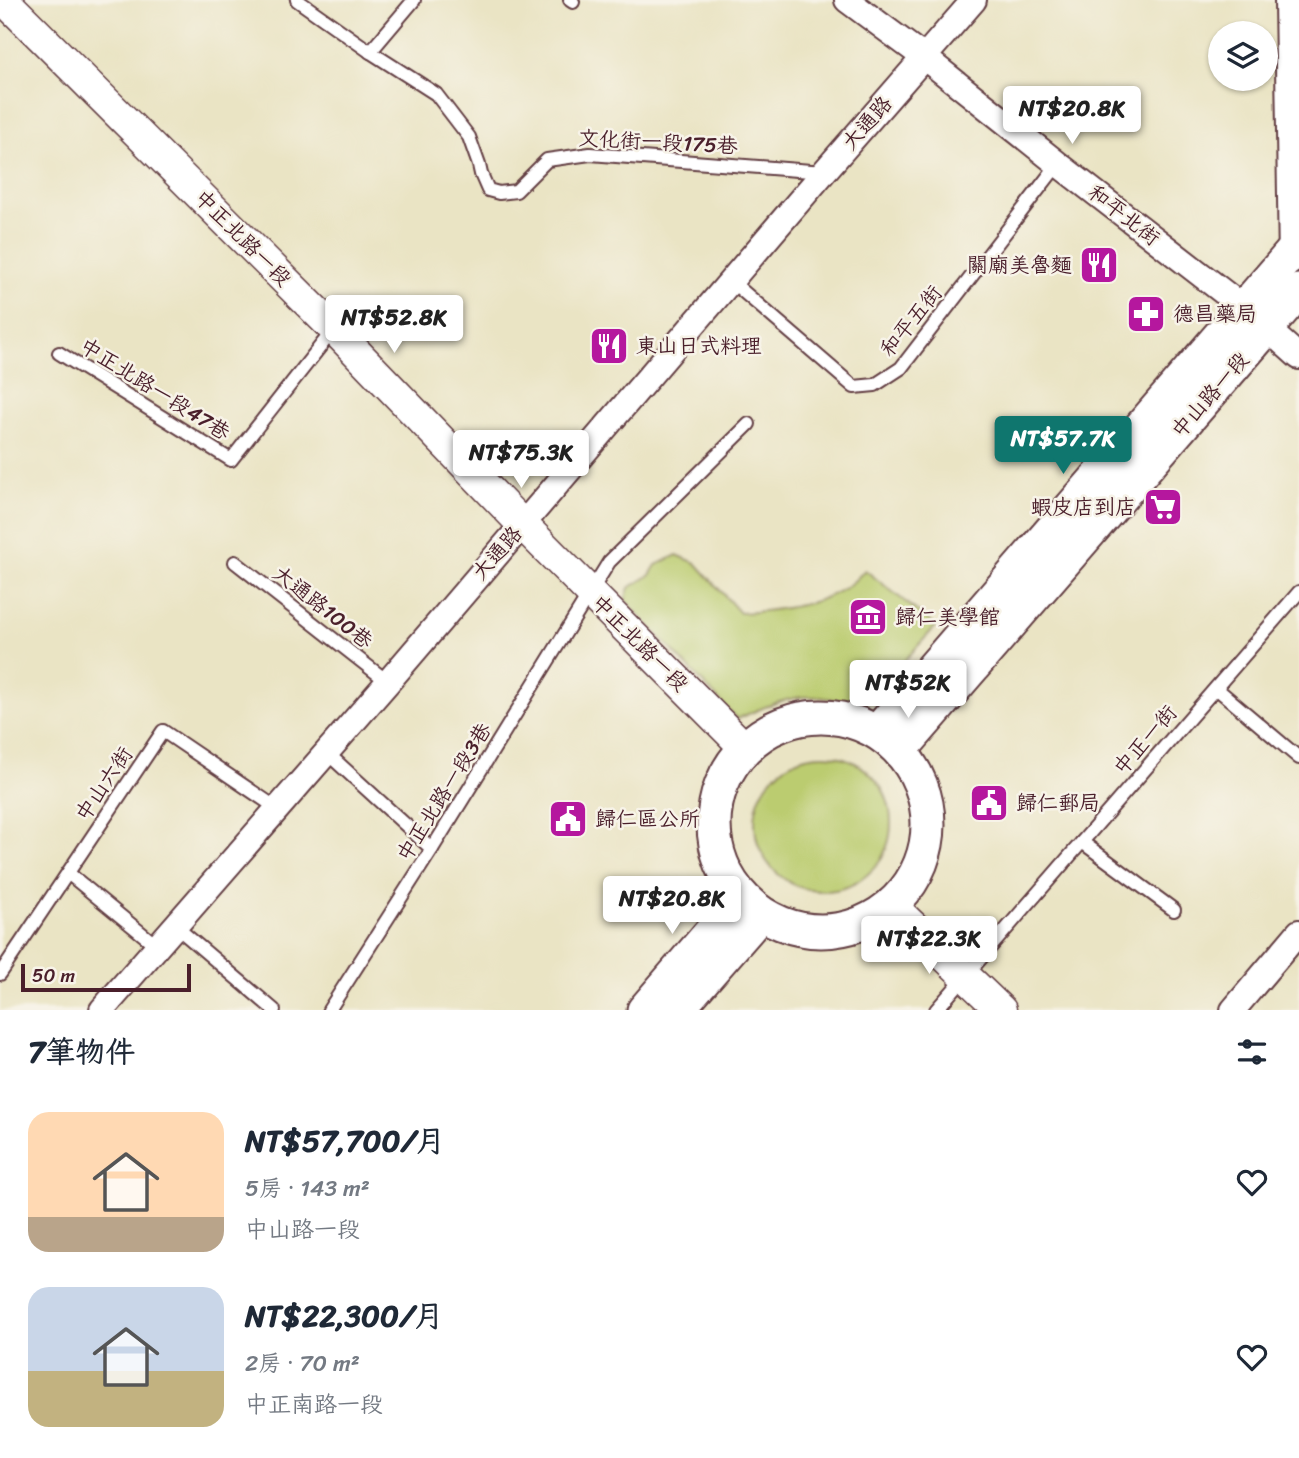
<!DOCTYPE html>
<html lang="zh-TW">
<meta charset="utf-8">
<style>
body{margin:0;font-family:Sriracha,"LXGW WenKai TC",sans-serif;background:#f6f6f7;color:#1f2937;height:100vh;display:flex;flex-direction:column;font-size:26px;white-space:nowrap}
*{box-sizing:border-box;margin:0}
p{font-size:23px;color:#747a83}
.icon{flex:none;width:38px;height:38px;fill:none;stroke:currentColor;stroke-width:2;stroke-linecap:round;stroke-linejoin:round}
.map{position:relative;height:1010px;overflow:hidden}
.sheet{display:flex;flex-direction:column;background:#fff;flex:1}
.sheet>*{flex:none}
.tools{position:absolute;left:1208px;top:21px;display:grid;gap:14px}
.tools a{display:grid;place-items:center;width:70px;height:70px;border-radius:50%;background:#fff;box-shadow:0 2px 5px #0004;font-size:35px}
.scale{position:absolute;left:21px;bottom:18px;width:170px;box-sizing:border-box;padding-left:7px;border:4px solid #4a1f2b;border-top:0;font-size:19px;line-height:24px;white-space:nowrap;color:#4a1f2b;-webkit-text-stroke:5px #f7f3e8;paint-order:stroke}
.price{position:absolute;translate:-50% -60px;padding:0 16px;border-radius:7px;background:#fff;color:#222;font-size:23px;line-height:46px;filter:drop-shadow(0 2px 4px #0008)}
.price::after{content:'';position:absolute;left:50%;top:42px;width:21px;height:16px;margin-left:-10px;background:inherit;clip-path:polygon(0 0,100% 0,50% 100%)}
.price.on{background:#0f766e;color:#fff}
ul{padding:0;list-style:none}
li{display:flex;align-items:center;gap:21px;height:175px;padding:0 28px}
li span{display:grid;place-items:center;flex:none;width:196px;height:140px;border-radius:21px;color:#555}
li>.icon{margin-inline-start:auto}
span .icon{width:84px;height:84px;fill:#fffc;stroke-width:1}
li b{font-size:30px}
h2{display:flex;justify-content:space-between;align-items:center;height:84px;padding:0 28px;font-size:30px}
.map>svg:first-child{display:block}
.green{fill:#bbcc6f;stroke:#82764d;stroke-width:2}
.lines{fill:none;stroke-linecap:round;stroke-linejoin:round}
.service-casing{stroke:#623d42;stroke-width:16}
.minor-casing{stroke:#623d42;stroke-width:28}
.tertiary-casing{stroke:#623d42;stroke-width:33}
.secondary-casing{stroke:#623d42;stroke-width:37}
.service{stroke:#fff;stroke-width:12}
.minor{stroke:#fff;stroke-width:24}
.tertiary{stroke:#fff;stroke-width:30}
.secondary{stroke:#fff;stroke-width:33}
.labels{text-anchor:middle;stroke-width:5;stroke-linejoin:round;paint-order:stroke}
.street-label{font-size:21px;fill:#4a1f2b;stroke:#f7f3e8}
.poi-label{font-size:21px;fill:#4a1f2b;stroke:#f7f3e8;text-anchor:start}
</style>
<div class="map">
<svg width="1299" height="1010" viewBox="0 0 1299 1010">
<rect width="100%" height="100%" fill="#f7f3e8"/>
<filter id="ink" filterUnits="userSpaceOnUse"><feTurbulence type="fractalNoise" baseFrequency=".0143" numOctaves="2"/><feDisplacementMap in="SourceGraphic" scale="14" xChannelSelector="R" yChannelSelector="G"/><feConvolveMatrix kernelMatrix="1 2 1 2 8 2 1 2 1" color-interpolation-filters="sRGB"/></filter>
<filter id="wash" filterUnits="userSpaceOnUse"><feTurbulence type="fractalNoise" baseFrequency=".00686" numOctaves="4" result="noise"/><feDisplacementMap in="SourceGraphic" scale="28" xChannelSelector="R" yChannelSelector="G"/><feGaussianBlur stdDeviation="1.57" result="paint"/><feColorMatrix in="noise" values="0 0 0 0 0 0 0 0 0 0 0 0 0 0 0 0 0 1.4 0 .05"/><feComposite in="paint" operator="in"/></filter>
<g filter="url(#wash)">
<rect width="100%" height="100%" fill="#eae4c4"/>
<!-- green -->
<g class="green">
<path d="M677 555 696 563 740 613C774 611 821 606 849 585 855 581 860 575 865 570L936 626 866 703C849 703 833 698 816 697 788 695 762 708 737 719L625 600 629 588 650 575 656 565Z"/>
<circle cx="823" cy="823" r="68"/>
</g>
</g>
<g filter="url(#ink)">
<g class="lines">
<!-- service casing -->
<g class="service-casing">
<g id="service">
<polyline points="297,0 372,53 436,94 469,137 479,165 481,174 488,190 499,193 516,191 547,160 590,154 824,172"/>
<polyline points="570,0 573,2"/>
<polyline points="370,52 414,0"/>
<polyline points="731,281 854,387 875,385 901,368 1058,164"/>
<polyline points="59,353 231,460 334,329"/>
<polyline points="235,562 388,682"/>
<polyline points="1216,688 1299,758"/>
<polyline points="326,752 432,849"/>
<polyline points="1082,842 1174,910"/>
<polyline points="68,873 157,946"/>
<polyline points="174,925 274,1010"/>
<polyline points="0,974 163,731 278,809"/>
<polyline points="329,1010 432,849 609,562 749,424"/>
<polyline points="936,1010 1299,592"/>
</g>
</g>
<!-- minor casing -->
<g class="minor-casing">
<g id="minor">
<polyline points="847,0 925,58 1058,164 1244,308 1299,357"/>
<polyline points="1287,0 1291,262"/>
<polyline points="102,1010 388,682 824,172 974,0"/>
<polyline points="1233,1010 1299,932"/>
</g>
</g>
<!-- tertiary casing -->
<g class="tertiary-casing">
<g id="tertiary">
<polyline points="4,0 334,329 522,524 745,748"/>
<polyline points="891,905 1001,1010"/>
</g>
</g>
<!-- secondary casing -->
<g class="secondary-casing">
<g id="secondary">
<circle cx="821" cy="824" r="107"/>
<polyline points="878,731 1299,244"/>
<polyline points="900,751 1299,291"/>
<polyline points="644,1010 741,897"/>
<polyline points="677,1010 761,914"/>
</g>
</g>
<!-- service -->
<use href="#service" class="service"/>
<!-- minor -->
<use href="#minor" class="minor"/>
<!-- tertiary -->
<use href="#tertiary" class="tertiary"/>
<!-- secondary -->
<use href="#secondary" class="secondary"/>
</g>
</g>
<!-- icons -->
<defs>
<g id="restaurant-square" transform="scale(2.0125)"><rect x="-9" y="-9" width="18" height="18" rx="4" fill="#b5179e" stroke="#f7f3e8"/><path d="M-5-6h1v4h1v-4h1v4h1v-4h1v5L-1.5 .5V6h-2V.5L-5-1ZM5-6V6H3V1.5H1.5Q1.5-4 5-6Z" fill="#fff"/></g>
<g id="pharmacy-square" transform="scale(2.0125)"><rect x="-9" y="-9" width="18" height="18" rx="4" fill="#b5179e" stroke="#f7f3e8"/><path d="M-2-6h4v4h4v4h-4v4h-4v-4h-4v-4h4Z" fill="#fff"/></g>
<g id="supermarket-square" transform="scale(2.0125)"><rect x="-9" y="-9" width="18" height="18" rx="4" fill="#b5179e" stroke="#f7f3e8"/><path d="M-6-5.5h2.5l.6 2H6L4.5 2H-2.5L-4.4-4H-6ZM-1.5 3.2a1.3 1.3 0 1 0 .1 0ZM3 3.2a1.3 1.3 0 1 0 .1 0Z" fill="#fff"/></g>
<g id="museum-square" transform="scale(2.0125)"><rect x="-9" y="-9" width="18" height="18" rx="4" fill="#b5179e" stroke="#f7f3e8"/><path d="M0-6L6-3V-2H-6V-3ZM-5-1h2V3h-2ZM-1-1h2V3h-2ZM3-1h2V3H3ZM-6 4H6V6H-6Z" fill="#fff"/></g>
<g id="civic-square" transform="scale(2.0125)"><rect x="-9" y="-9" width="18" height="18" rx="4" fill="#b5179e" stroke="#f7f3e8"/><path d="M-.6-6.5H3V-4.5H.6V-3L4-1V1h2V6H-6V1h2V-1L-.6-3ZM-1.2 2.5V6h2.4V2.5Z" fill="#fff"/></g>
</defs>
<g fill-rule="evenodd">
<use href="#restaurant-square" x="1099" y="265"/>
<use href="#pharmacy-square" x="1146" y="314"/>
<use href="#restaurant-square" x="609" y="346"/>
<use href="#supermarket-square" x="1163" y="507"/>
<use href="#museum-square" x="868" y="617"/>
<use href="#civic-square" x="989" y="803"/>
<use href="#civic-square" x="568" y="819"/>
</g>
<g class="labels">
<!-- street labels -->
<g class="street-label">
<text transform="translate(867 123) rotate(-49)" y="7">大通路</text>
<text transform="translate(658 142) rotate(3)" y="7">文化街一段175巷</text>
<text transform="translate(1124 215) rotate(38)" y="7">和平北街</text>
<text transform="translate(243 238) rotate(45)" y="7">中正北路一段</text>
<text transform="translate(911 321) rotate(-51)" y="7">和平五街</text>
<text transform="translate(155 389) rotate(32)" y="7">中正北路一段47巷</text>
<text transform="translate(1210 395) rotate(-49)" y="7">中山路一段</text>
<text transform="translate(497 553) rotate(-49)" y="7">大通路</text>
<text transform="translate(323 607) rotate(38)" y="7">大通路100巷</text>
<text transform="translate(640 643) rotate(45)" y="7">中正北路一段</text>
<text transform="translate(1145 740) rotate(-49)" y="7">中正一街</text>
<text transform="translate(104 784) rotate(-56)" y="7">中山六街</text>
<text transform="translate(444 792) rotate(-58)" y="7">中正北路一段3巷</text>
</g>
<!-- poi labels -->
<g class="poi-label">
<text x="1072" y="272" text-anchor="end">關廟美魯麵</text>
<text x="1173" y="321">德昌藥局</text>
<text x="636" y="353">東山日式料理</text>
<text x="1136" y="514" text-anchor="end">蝦皮店到店</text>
<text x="895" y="624">歸仁美學館</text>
<text x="1016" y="810">歸仁郵局</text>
<text x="595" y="826">歸仁區公所</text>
</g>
</g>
</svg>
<div class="tools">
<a><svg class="icon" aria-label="layers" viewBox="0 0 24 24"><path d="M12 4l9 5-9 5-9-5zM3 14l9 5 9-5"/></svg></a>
</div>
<div class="scale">50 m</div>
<b class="price" style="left:1072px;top:146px">NT$20.8K</b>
<b class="price" style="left:394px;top:355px">NT$52.8K</b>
<b class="price on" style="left:1063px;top:476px">NT$57.7K</b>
<b class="price" style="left:521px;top:490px">NT$75.3K</b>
<b class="price" style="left:908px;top:720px">NT$52K</b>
<b class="price" style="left:672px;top:936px">NT$20.8K</b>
<b class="price" style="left:929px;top:976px">NT$22.3K</b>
</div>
<section class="sheet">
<h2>7筆物件<svg class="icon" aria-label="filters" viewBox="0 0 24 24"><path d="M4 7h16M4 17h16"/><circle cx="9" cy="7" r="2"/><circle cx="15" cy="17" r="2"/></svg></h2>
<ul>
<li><span style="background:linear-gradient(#ffd9b3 75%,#b9a48a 0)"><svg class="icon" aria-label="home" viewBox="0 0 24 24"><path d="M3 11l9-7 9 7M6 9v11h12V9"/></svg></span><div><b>NT$57,700/月</b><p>5房 · 143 m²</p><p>中山路一段</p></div><svg class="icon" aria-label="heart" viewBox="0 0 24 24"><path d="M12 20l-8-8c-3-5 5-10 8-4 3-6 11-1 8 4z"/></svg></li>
<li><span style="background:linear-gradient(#c9d6e8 60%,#c2b280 0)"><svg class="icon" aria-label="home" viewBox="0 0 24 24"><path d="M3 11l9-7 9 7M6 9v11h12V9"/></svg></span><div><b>NT$22,300/月</b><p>2房 · 70 m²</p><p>中正南路一段</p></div><svg class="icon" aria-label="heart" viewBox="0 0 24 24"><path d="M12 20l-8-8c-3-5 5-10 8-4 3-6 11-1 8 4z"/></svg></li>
</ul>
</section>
